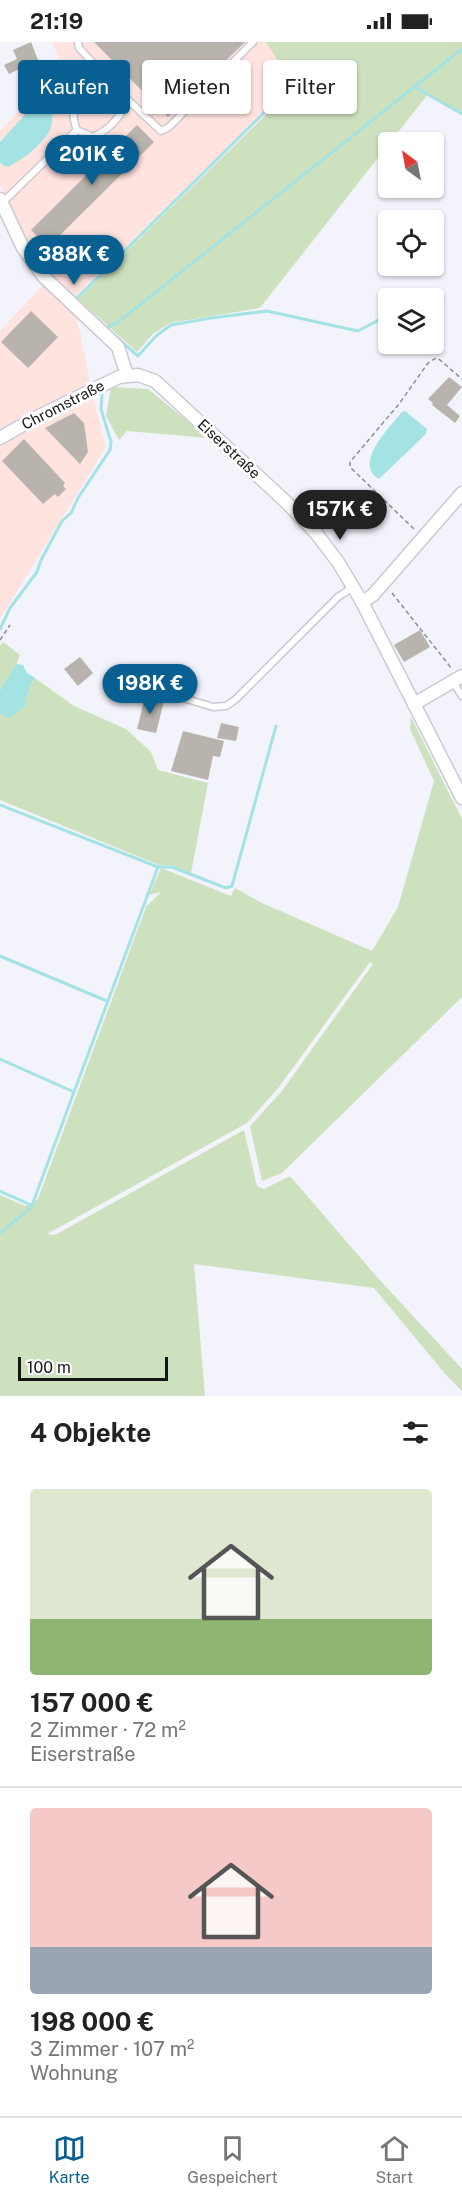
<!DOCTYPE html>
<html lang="de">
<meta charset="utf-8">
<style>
body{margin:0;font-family:"Public Sans",sans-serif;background:#f6f6f6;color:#222;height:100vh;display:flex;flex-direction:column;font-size:22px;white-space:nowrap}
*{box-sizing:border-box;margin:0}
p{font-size:20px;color:#767676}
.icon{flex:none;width:33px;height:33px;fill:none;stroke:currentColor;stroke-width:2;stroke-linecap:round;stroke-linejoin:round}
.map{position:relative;height:1354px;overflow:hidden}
.details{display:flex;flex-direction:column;background:#fff;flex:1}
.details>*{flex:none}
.banner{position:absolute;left:18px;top:18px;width:426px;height:54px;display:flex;gap:12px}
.needle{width:39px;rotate:328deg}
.buttons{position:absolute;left:378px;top:90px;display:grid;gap:12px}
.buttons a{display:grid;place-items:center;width:66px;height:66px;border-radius:6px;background:#fff;box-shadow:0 2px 4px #0004;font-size:30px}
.scale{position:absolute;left:18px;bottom:15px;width:150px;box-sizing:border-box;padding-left:6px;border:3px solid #161619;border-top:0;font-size:16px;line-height:21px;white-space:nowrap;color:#161619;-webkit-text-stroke:4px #fff;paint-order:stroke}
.price{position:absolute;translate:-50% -51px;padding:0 14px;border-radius:21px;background:#085f91;color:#fff;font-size:20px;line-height:39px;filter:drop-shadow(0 2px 3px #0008)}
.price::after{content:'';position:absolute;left:50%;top:36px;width:18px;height:14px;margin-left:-9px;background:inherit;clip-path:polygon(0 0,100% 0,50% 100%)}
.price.active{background:#222;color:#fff}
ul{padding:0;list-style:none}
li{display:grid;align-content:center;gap:12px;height:318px;padding:0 30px}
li+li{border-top:2px solid #e0e0e0}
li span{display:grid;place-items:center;height:186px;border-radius:6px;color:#555}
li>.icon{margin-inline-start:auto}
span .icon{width:108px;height:108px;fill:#fffc;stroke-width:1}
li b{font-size:26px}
h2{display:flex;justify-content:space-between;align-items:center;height:72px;padding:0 30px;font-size:26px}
.pill{padding:0 21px;border-radius:6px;background:#fff;box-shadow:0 2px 4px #0004;font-size:21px;line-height:54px}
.pill.active{background:#085f91;color:#fff}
.status{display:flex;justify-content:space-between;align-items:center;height:42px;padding:0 30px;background:#fff;direction:ltr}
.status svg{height:16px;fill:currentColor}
.menu{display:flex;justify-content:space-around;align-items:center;height:84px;border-top:2px solid #e0e0e0;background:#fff;font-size:16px;color:#767676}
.menu a{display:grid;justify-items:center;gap:3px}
.menu .active{color:#085f91}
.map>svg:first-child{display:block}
.industrial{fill:#fee3df}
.green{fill:#cde1bf}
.water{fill:#a4e3e4}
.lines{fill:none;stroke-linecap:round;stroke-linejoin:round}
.stream{stroke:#a4e3e4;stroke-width:3}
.building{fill:#b8b3ac}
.lane-casing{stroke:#cbcad2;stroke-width:9}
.street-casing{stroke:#cbcad2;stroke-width:15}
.path{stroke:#8d8d94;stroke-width:1.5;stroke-dasharray:4.5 3;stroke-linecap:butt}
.lane{stroke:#fff;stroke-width:6}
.street{stroke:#fff;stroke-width:12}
.labels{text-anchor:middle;stroke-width:6;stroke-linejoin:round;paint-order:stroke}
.street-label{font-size:15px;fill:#161619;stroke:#fff}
</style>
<div class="status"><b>21:19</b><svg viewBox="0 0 49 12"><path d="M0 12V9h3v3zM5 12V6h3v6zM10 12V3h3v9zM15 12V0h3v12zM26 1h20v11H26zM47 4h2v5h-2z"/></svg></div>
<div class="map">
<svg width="462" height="1354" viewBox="0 0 462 1354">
<rect width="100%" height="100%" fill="#f3f3fc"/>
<!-- industrial -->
<g class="industrial">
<polygon points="52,0 266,0 292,41 74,256 44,227 26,201 0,143 0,89 61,22"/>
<polygon points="43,243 77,277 93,355 106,405 0,577 0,289"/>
</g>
<!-- green -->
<g class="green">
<polygon points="266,0 462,0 462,70 428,52 260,266 170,281 153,292 137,310 78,257 294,45"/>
<polygon points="111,345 148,347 208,396 127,389 119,398 106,374"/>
<polygon points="3,600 20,613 14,629 0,649 0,604"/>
<polygon points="35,636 74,664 126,687 151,710 158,728 208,741 191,831 171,823 159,823 0,758 0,672 10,675 24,665 30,644"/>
<polygon points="411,675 462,777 462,955 282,1131 262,1139 250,1084 282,1049 373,922 370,920 279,1045 247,1081 47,1192 55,1193 244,1088 257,1144 264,1147 290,1134 377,1235 462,1327 462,1349 446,1333 374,1246 194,1222 205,1354 0,1354 0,1153 25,1164 38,1157 146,865 161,850 149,853 161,826 231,854 235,846 262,861 372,909 398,865 434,739 410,687"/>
</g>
<!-- water -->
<g class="water">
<path d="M67 23H69L70 37C63 45 54 55 52 65 52 71 53 79 51 85 48 98 19 122 6 125L0 121V100L64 30Z"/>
<path d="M405 369 427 387 426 392 379 437C353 421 390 385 402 370Z"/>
<polygon points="16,622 23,623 27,631 35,636 30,644 24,665 10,676 0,672 0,649"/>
</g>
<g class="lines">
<!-- stream -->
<g class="stream">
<polyline points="415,45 462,72"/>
<polyline points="421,256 437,248"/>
<polyline points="75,258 290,45"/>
<polyline points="106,286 117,281 462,7"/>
<polyline points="106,286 138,314 156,294 171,283 211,276 267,269 358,289 388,273"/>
<polyline points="0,587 10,566 37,530 41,518 62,479 71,471 78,456 110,408 111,400 101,367 102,352"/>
<polyline points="0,763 158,825 172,825 226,846 232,844 276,684"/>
<polyline points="0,914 107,959"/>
<polyline points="0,1017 74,1050 158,825"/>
<polyline points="0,1149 31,1163"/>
<polyline points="0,1191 31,1166 74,1050"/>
</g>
</g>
<!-- building -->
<g class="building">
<polygon points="31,0 38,18 9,32 4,23 17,17 13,8"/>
<polygon points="94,0 245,0 168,75"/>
<polygon points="137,83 154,100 48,205 31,188"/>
<polygon points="31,269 58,295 28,326 1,300"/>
<polygon points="449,335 462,345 447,363 460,374 455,381 432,363 433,361 428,357"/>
<polygon points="74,371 84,381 88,410 80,422 45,386"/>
<polygon points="24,397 65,441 63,444 66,447 58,455 55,452 43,462 2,419"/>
<polygon points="420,588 430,605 404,620 394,603"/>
<polygon points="80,615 93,631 78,644 64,627"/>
<polygon points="145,655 164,659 156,691 137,687"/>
<polygon points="221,681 239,685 236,699 217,696"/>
<polygon points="183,689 224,699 220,715 213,714 208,738 171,729"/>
</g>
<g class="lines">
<!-- lane casing -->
<g class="lane-casing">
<g id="lane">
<polyline points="78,0 79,6 128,58 161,89 169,85 253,0"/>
<path d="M109 39C87 49 65 60 77 88L93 95C109 88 121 74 128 58"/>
<polyline points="2,161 77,88"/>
<polyline points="113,630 121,637 213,665 226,664 235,658 338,555 353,545"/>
<polyline points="453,640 462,654"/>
</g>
</g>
<!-- street casing -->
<g class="street-casing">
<g id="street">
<polyline points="0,157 23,206 44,235 118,305 127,333"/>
<polyline points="0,396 33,377 119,335 138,333 155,339 285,459 316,491 338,520 362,560 462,756"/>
<polyline points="362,560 373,553 462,451"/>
<polyline points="414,662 462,634"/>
</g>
</g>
<!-- path -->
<g class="path">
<polyline points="414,487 350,425 350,420 399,362 428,321 436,316 440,318 462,337"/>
<polyline points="392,551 452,627"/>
<polyline points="0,598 10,583"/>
</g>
<!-- lane -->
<use href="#lane" class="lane"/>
<!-- street -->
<use href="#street" class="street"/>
</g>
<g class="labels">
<!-- street labels -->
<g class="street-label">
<text transform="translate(63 363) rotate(-27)" y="5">Chromstraße</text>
<text transform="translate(229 407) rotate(43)" y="5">Eiserstraße</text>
</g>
</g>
</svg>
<div class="buttons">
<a><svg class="needle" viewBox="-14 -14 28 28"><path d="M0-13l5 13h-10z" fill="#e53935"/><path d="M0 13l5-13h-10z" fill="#767676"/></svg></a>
<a><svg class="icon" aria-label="locate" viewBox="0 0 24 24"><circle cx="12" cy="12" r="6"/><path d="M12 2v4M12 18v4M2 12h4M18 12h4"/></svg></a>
<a><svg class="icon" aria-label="layers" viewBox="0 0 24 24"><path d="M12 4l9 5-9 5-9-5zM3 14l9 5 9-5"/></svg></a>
</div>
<div class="scale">100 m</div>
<b class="price" style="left:92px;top:144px">201K €</b>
<b class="price" style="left:74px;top:244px">388K €</b>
<b class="price active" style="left:340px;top:499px">157K €</b>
<b class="price" style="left:150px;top:673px">198K €</b>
<div class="banner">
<a class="pill active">Kaufen</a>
<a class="pill">Mieten</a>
<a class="pill">Filter</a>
</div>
</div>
<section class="details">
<h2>4 Objekte<svg class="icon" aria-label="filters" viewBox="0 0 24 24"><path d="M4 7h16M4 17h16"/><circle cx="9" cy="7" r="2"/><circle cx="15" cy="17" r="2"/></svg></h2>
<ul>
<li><span style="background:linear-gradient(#dfe7d0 70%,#8fb573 0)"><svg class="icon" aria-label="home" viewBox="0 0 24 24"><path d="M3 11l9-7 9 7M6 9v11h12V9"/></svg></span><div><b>157 000 €</b><p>2 Zimmer · 72 m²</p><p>Eiserstraße</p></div></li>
<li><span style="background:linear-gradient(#f6c9c9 75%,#9aa5b1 0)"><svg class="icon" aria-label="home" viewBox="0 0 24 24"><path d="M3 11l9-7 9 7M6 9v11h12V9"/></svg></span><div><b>198 000 €</b><p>3 Zimmer · 107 m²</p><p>Wohnung</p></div></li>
</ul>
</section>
<nav class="menu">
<a class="active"><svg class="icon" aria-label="map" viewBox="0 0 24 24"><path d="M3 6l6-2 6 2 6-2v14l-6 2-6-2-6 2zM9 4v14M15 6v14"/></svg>Karte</a>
<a><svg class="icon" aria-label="saved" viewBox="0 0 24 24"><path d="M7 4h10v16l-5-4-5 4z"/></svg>Gespeichert</a>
<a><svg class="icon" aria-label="home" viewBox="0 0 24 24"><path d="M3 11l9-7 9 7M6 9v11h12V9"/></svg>Start</a>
</nav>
